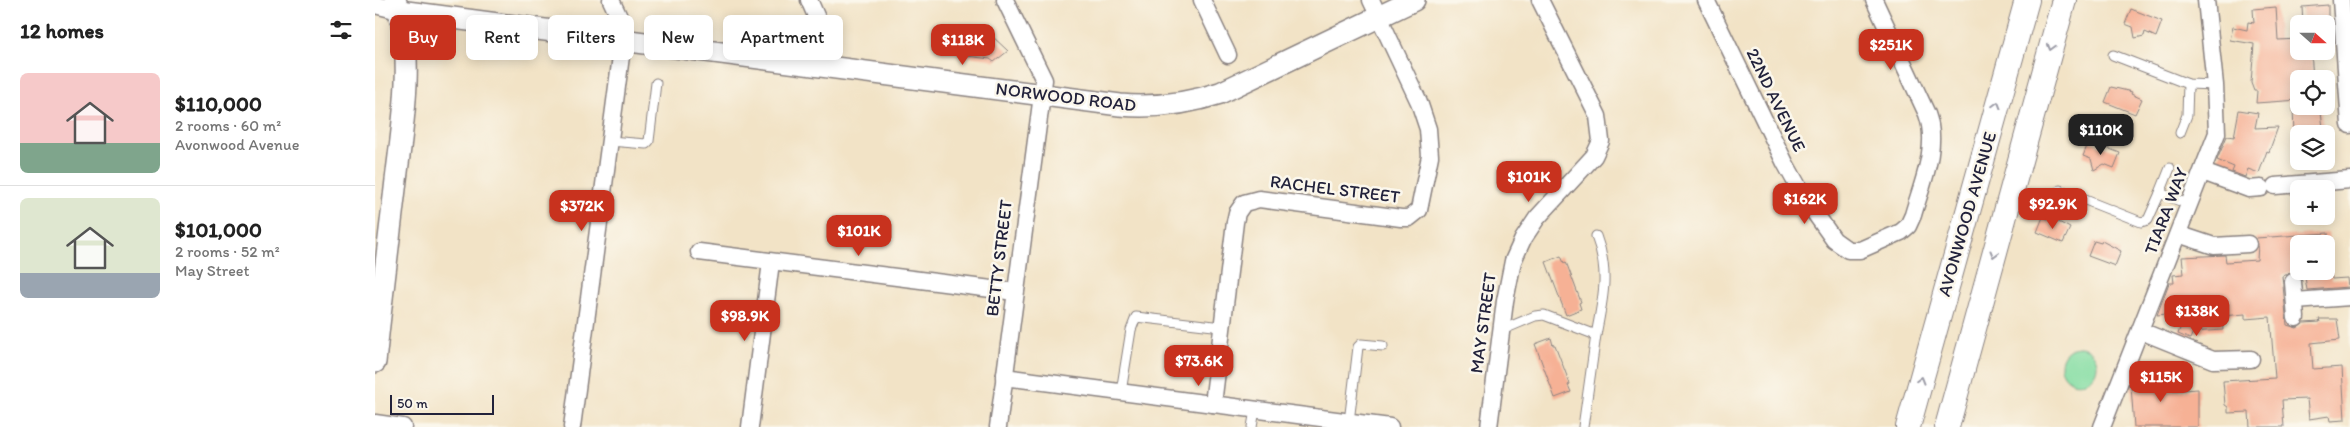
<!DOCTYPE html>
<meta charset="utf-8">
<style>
body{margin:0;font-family:Itim,sans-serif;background:#f6f6f6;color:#222;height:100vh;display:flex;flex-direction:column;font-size:19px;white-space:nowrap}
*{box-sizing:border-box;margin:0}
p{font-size:16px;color:#767676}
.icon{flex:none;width:28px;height:28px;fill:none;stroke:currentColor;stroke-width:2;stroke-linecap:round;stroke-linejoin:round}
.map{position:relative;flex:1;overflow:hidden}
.details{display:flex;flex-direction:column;background:#fff;width:375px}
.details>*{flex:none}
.hud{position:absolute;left:15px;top:15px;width:475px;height:45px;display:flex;gap:10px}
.needle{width:32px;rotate:111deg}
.buttons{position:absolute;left:1915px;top:15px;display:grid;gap:10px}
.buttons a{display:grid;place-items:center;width:45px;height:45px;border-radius:8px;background:#fff;box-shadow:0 2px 12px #0003;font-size:25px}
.scale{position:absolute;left:15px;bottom:12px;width:104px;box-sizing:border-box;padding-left:5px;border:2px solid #22223b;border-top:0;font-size:14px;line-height:18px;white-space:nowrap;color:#22223b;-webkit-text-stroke:4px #fbf7ec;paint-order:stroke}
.price{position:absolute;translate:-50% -42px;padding:0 11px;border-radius:10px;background:#c8321e;color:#fff;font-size:16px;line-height:32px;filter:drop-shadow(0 1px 2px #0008)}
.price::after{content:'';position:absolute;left:50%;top:30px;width:15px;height:11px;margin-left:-8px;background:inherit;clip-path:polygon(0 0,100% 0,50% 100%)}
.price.on{background:#222;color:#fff}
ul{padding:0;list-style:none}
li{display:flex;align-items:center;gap:15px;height:125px;padding:0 20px}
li+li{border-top:1px solid #e0e0e0}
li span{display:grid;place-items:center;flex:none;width:140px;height:100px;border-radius:8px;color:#555}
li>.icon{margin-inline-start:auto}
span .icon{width:60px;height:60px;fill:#fffc;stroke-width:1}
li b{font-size:21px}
h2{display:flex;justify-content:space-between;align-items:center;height:60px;padding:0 20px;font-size:21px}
.pill{padding:0 18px;border-radius:8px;background:#fff;box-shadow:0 2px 12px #0003;font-size:18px;line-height:45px}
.pill.on{background:#c8321e;color:#fff}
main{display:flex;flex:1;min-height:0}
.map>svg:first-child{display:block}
.green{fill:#84dda3;stroke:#53806f}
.building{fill:#f6b195}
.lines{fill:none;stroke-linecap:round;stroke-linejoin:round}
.service-casing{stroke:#8a8280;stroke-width:11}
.minor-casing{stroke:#8a8280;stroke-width:19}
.tertiary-casing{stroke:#8a8280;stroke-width:24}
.secondary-casing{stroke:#8a8280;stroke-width:26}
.service{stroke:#fff;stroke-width:9}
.minor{stroke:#fff;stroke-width:16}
.tertiary{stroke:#fff;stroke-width:21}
.secondary{stroke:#fff;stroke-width:24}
.oneway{stroke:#9c9ca7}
.labels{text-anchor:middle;stroke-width:5;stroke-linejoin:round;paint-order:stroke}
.street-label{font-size:18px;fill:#22223b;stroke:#fbf7ec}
</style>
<main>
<section class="details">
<h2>12 homes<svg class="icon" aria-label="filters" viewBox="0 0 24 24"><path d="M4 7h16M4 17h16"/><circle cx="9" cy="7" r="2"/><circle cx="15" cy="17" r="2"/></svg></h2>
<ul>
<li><span style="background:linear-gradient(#f6c9c9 70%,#7fa58c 0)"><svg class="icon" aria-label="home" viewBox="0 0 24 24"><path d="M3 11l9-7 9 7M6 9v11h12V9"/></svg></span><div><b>$110,000</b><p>2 rooms · 60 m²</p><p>Avonwood Avenue</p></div></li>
<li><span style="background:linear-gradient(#dfe7d0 75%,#9aa5b1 0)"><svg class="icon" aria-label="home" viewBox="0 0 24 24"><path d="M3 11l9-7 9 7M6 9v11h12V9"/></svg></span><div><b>$101,000</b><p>2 rooms · 52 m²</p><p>May Street</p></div></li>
</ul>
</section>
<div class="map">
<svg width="1975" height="427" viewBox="0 0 1975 427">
<rect width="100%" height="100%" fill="#fbf7ec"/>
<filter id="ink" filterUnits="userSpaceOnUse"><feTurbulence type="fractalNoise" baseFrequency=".02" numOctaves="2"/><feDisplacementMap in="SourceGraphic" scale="10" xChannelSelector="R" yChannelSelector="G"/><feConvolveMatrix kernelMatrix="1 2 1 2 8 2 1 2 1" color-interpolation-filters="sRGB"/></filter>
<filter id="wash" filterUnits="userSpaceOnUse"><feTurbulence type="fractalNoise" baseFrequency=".0096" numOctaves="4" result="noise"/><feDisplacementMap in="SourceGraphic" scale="20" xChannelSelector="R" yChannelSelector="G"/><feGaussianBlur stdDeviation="1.12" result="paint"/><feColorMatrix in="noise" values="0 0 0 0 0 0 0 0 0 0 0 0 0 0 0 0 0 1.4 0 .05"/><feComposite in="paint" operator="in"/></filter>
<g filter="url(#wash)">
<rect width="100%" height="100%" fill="#f2e3c6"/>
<!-- green -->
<circle class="green" cx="1704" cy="365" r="18"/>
<g id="blocks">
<!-- building -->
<g class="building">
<polygon points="1953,5 1953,24 1928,24 1927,7"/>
<polygon points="1901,7 1903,40 1924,39 1924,51 1936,51 1938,79 1924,79 1924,100 1881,103 1882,91 1879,91 1876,83 1879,44 1855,40 1858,27 1872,30 1873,22 1879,23 1878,9"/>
<polygon points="1756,9 1787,21 1781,37 1770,32 1769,36 1760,38 1758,27 1750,24"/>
<polygon points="616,35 633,51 619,62 615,59 592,56 595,39 609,40"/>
<polygon points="1736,87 1757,92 1756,94 1767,99 1760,114 1730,102"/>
<polygon points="1945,106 1949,134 1919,134 1918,108"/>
<polygon points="1864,110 1883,113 1880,128 1903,127 1894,152 1892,151 1884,173 1873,169 1870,177 1857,172 1859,167 1842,160 1852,136 1859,137"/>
<polygon points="1714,141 1745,153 1739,168 1729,164 1719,170 1716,159 1708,156"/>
<polygon points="1668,217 1675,220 1676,218 1695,228 1688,243 1662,232"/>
<polygon points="1953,233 1954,244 1924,244 1924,274 1917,272 1907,276 1912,325 1922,328 1929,323 1945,322 1944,319 1962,319 1965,340 1936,343 1938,369 1967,367 1970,420 1955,421 1954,416 1934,419 1932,399 1907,400 1909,427 1875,427 1874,412 1853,413 1853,407 1850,405 1848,381 1900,378 1895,317 1870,319 1870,314 1847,316 1848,330 1818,332 1815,339 1803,334 1811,312 1782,315 1794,283 1799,283 1798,275 1809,274 1807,257 1850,255 1851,262 1882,260 1883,244 1881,238"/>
<polygon points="1719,241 1726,243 1727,241 1746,251 1740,266 1713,256"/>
<polygon points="1186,256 1189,263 1191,262 1206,302 1204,303 1206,309 1191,315 1171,262"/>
<polygon points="1929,271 1956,271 1957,279 1972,278 1973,287 1932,290"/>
<polygon points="1176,338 1178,345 1180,345 1195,384 1193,385 1196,392 1180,398 1160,344"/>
<polygon points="1780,365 1782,387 1793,386 1794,391 1823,389 1823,427 1759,427 1756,386 1754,386 1761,367"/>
</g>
</g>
</g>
<g filter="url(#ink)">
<use href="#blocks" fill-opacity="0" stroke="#8a8280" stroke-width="1"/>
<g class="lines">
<!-- service casing -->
<g class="service-casing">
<g id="service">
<polyline points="1738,55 1813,84 1840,85"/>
<polyline points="1805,133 1812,115 1813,84"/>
<polyline points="235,141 271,144 274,141 281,83"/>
<polyline points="1685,190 1766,222 1773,220 1785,193 1815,205"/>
<polyline points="1785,193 1795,168"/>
<path d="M1221 236C1235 272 1228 298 1221 335"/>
<polyline points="1127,330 1160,316 1169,315 1221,335 1208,427"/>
<polyline points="746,392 756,330 761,317 847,327"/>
<polyline points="974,422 983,347 986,344 1008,346"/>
<polyline points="877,427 880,410"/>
</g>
</g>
<!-- minor casing -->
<g class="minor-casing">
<g id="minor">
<polyline points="236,0 244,17"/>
<polyline points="434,0 452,41"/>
<polyline points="827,0 853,55"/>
<path d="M1331 0 1410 163 1430 199 1459 240 1473 250H1485L1526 232 1533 226 1538 215C1547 183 1564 147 1552 114L1499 0"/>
<polyline points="1966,0 1975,125"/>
<polyline points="0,5 24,11"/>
<polyline points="1828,172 1874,189 1886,188"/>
<polyline points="1900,186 1975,180"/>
<polyline points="1803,234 1839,246 1873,244"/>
<polyline points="324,252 640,292"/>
<polyline points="1918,282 1921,318"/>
<polyline points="1920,301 1975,297"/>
<polyline points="1766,331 1838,360 1876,359"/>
<polyline points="629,377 1015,427"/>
<polyline points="838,404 860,222 862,213 869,203 884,199 1026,218 1034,218 1044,210 1055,156 1053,129 1044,102 996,0"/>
<polyline points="0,423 28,427"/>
<polyline points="197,427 248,41"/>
<polyline points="375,427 396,262"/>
<polyline points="623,427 669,80 630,0"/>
<polyline points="1114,427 1130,301 1138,261 1148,239 1162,218 1219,156 1226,141 1223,116 1165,0"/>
<polyline points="1727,427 1842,133 1840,85 1831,0"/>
</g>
</g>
<!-- tertiary casing -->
<g class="tertiary-casing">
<g id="tertiary">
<path d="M24 11 745 105C780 108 812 104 845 93L1039 0"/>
<path d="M0 362C6 304 13 247 20 189 26 132 42 55 20 0"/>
</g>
</g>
<!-- secondary casing -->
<g class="secondary-casing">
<g id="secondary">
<polyline points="1533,427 1652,0"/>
<polyline points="1572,427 1689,0"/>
</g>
</g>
<!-- service -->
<use href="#service" class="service"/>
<!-- minor -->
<use href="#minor" class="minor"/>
<!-- tertiary -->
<use href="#tertiary" class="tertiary"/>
<!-- secondary -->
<use href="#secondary" class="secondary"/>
</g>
<!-- one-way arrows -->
<defs><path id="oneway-chevron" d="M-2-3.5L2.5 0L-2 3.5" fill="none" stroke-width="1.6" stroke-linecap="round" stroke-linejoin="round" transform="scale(1.25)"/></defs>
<g class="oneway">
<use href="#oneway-chevron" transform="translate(1676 47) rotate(106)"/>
<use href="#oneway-chevron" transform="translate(1622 105) rotate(-74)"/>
<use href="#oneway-chevron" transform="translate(1619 254) rotate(105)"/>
<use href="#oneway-chevron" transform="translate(1546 380) rotate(-74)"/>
</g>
</g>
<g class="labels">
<!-- street labels -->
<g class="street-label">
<text transform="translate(691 97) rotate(7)" y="6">NORWOOD ROAD</text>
<text transform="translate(1401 100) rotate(64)" y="6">22ND AVENUE</text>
<text transform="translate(960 189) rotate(7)" y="6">RACHEL STREET</text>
<text transform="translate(1791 211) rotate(-69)" y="6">TIARA WAY</text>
<text transform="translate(1592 214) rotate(-74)" y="6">AVONWOOD AVENUE</text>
<text transform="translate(624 258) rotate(-83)" y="6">BETTY STREET</text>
<text transform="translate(1108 323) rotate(-82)" y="6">MAY STREET</text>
</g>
</g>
</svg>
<div class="buttons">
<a><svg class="needle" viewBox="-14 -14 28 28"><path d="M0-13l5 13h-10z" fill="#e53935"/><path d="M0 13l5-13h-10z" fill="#767676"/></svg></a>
<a><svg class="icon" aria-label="locate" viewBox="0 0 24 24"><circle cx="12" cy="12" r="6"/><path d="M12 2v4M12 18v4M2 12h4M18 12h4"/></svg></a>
<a><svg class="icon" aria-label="layers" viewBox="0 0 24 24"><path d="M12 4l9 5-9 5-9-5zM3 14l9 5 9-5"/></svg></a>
<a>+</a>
<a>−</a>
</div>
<div class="scale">50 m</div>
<b class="price" style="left:588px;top:66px">$118K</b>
<b class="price" style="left:1516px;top:71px">$251K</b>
<b class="price on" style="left:1726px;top:156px">$110K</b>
<b class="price" style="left:1154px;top:203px">$101K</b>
<b class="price" style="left:1430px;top:225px">$162K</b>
<b class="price" style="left:1678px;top:230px">$92.9K</b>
<b class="price" style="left:207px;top:232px">$372K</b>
<b class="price" style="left:484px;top:257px">$101K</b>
<b class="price" style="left:1822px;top:337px">$138K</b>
<b class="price" style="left:370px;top:342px">$98.9K</b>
<b class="price" style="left:824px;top:387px">$73.6K</b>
<b class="price" style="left:1786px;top:403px">$115K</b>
<div class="hud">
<a class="pill on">Buy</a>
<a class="pill">Rent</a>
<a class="pill">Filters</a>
<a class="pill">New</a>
<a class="pill">Apartment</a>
</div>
</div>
</main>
